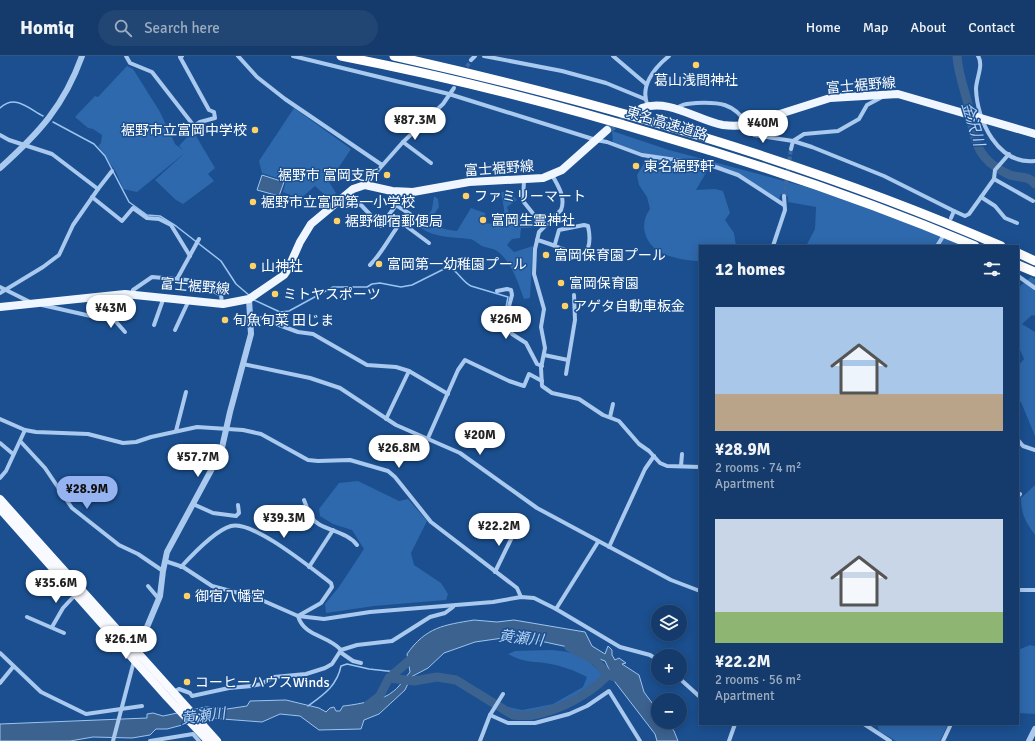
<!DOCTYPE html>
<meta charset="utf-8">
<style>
body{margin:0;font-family:Signika,"Noto Sans JP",sans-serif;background:#214673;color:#f1f3f6;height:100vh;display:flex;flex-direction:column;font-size:15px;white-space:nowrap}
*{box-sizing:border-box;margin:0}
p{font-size:13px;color:#9dadc1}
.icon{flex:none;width:22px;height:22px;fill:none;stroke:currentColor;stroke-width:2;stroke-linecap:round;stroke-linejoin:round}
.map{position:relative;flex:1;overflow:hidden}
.details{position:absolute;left:699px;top:189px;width:320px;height:480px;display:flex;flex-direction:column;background:#143b6b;border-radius:0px;box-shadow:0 2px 10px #0003,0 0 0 1px #33557e}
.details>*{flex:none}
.buttons{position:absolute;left:651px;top:549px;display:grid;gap:8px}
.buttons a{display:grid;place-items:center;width:36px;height:36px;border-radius:50%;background:#143b6b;box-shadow:0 2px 10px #0003,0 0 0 1px #33557e;font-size:20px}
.price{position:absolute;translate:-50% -34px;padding:0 9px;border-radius:14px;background:#fff;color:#222;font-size:13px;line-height:26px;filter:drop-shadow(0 1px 2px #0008)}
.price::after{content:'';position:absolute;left:50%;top:24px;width:12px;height:9px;margin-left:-6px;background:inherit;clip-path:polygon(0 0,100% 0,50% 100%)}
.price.on{background:#95b2f1;color:#111}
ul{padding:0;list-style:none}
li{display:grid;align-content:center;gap:8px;height:212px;padding:0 16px}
li span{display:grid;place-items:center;height:124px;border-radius:0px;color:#555}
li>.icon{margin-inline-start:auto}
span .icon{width:72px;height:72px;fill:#fffc;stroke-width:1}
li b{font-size:17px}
h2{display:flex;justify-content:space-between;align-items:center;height:48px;padding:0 16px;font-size:17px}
header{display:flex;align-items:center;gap:24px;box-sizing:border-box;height:56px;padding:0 20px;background:#143b6b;border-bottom:1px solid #33557e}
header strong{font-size:19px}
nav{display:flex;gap:22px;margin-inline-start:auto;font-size:14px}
.search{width:280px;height:36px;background:#214673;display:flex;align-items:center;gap:10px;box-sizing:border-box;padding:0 14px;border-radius:22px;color:#9dadc1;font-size:15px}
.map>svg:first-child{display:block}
.green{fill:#2e69ad}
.water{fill:#3c6290;stroke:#9cc4f0}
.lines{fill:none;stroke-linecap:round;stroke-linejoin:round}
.stream{stroke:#9cc4f0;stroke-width:1.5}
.river{stroke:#3c6290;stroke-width:9}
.minor-tunnel{stroke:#3d69a0;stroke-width:4;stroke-dasharray:4 2;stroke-linecap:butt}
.primary-tunnel{stroke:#3d69a0;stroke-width:8;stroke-dasharray:8 4;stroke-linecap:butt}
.minor{stroke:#a9c9ee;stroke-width:4}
.tertiary{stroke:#a9c9ee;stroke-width:6}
.primary{stroke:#f0f6ff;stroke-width:8}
.trunk{stroke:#f8faff;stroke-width:8}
.motorway{stroke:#fff;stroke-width:9}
.poi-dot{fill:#ffd166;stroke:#1b4f8f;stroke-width:1.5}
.labels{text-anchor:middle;stroke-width:3;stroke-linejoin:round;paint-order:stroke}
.poi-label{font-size:14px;fill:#fff;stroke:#1b4f8f;text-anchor:start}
.street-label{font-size:14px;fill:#fff;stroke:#1b4f8f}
.water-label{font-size:15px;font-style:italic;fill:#b5d3f5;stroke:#1b4f8f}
</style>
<header>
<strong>Homiq</strong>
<div class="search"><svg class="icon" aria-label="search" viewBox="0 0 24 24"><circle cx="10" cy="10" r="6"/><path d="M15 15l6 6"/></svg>Search here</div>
<nav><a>Home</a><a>Map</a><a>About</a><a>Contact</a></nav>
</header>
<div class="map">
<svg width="1035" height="685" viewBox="0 0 1035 685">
<rect width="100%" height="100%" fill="#1b4f8f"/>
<!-- green -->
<g class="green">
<polygon points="127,10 133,13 160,56 175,88 184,95 179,90 193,75 215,112 208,118 214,125 183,148 176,144 155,124 186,96 137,136 123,133 116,116 98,90 101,87 102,79 93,73 88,72 75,61 95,40 98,41"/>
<polygon points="294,52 351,93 329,126 336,137 329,143 315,130 300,143 283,136 286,125 262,117 259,105"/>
<path d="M612 75 669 94 840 140 964 190H806L815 173 816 151 788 146V141L781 138 779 143 737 117 711 108 696 134 715 133 723 135 730 157 725 164 734 177 736 190H700V205C688 205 671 202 660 196 644 187 639 168 650 153L647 141 639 129 637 119 649 99 613 87Z"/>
<path d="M501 136 510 137 517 144 507 151 510 161 531 159 540 171 521 172 520 182 512 183 507 189 514 196 533 190 530 242 524 243C518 227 512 206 497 195 493 192 487 192 482 190 478 188 474 183 469 183 453 181 435 182 421 172L432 153 434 140 438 143 439 151 430 164C438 172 446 174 457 175L471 152 485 157V161H481L479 167 498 168 504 166V153Z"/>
<polygon points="1031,221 1035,223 1035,260 1032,259 1022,268 1035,276 1035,380 1021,346 1018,346 1018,310 1024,303 1018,289 1018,232"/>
<polygon points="358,425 399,445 408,443 427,465 411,497 414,509 441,527 448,538 446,544 374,550 326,557 325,548 339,531 364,493 352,474 333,468 320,460 319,453 339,427"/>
<path d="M1035 429V479C1026 467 1021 458 1021 442Z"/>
<polygon points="1030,589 1035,590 1035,658 1018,657 1018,594"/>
<path d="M552 594C576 596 587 601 603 619 602 641 549 662 530 664 520 665 509 659 501 654L503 650 522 654 553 648 583 631 587 621C574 614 559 609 545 607 529 605 522 606 508 598L515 595Z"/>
<polygon points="877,668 948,668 940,685 896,685 879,675"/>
</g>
<!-- water -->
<g class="water">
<polygon points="262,119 284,126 279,140 257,134"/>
<path d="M474 564 497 566 514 564 585 576 592 590 605 598 608 590 612 594V599L615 604 619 602 626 607 622 608 639 619 644 636 658 655V666H667L674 675 678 685H657L655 678 615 626 605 605 568 591 517 580 475 586 444 597 428 612 411 621 405 634 379 658 364 664 361 673 319 674 300 660 280 658 262 666 209 662 167 673H156L150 679 132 682 93 681 70 685H0V668L147 662V658L153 657 163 660 206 651 227 653 247 650 250 645 286 644 319 652 326 656 330 652 334 651 336 655H340L343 650C354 649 383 644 391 637 399 632 404 623 410 616L407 598C426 571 444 569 474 564Z"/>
</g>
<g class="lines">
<!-- stream -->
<g class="stream">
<path d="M0 52C15 38 28 52 43 60"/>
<polyline points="53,66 94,88 105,100 129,146 147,159 160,160 176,170 221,205 236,228 250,240"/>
<path d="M254 244 280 256 289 255 333 231H367L372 228 380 227 401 231 412 229 448 211C458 214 461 225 471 230L508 241 505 256 508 273"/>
<path d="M308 650C323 639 337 630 341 610L347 608 369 613 396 616"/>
</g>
<!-- river -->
<g class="river">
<path d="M957 0C958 17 964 32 968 48 973 72 973 97 996 111 1000 114 1005 117 1010 119 1019 122 1028 119 1035 128"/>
<polyline points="569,591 596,605 608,619 618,622 622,626"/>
<path d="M389 622 414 625 437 621 456 624 513 659C545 663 586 642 608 619"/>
<polyline points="368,649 379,641 389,622 417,598"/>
</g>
<!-- minor-tunnel -->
<g class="minor-tunnel">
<polyline points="464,16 471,4"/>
<polyline points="784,140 791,93"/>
</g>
<!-- primary-tunnel -->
<polyline class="primary-tunnel" points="607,74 642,52"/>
<!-- minor -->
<g class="minor">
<polyline points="126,0 130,7 152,16 194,70 200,66 215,62 214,56 209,54 180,1 182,0"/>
<polyline points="238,0 257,21 285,43 382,109"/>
<polyline points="293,0 449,38 596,84 607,86 642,99 710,109 738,119 784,149"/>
<polyline points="484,0 562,15 606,27 645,43"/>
<polyline points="613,0 646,28"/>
<path d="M978 0C984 9 976 23 976 33 977 65 998 109 1035 105"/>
<polyline points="471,4 475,0"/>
<path d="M648 50C639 31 654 12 669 0"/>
<path d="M676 53C683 47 688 48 696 47 719 46 734 47 747 68"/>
<polyline points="745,69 754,79 793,85 812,91 884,120 954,155 951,162"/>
<polyline points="0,79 9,84 52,98 98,133 73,169 59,199 43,211 0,237"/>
<polyline points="403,86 431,107"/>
<polyline points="791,93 793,85 804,78 838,75 859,63 867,49 884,40"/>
<path d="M552 119C558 130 566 141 561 154L539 176 535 193 534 218 544 253 541 271 545 292 541 312 542 330 552 337 579 343 603 359 619 365 639 388 649 395 660 407 667 410 700 411"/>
<polyline points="994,123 1033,145"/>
<polyline points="524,124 523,145 543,170"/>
<polyline points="365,129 403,86 443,48 454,32"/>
<polyline points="98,133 112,115"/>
<polyline points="346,139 355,147 361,149 381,170 396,149 402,136"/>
<polyline points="92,141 122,165 133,152 147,162 159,163 171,169 190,200"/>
<polyline points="981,141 995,150 1005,162 1017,167"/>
<polyline points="396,149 410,158"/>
<polyline points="954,155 965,160 969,158 994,123 995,114 1009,98"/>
<polyline points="390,158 429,187"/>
<path d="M537 184C554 188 567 197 584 198 591 191 590 179 588 170L584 169 559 174 555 188"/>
<polyline points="773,190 785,154 784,140"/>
<polyline points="937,190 942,182"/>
<path d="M370 209C383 196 390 180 401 166"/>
<polyline points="1018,220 1035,232"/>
<polyline points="177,223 199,183"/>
<polyline points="0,231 32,247"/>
<polyline points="497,235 507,233 511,234 512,239 507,258 512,278 526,287 537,308 542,310"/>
<polyline points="133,238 133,234 152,221 187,224 198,227 221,239 222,247"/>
<polyline points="42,249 104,263 111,260 125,239"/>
<polyline points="111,260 125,276"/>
<polyline points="251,262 260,262 298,276 313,278 367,309 396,311 409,315 448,338"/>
<polyline points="154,269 164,241"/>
<polyline points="175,274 189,244"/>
<polyline points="544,299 568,304"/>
<polyline points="243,308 310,322 340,332 396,369 460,397 537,452 671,524 700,535"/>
<polyline points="566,318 575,264 574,239"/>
<polyline points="610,361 613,348"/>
<polyline points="0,363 25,374 36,376 88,378 123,387 136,386 151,381 197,371 243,374 261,378 308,404 318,405 350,404 388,415 395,421 431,466 517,532 521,541"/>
<polyline points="386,363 409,315"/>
<polyline points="176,375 186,336"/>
<polyline points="428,382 458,314 465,304 509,325 524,330 529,318 542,325"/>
<polyline points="1018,384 1023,390 1035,394"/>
<polyline points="21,386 45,412 72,452 119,489 138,498 163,515"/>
<polyline points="0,387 13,398"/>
<polyline points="681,410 682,398"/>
<polyline points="0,422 6,415 25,374"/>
<polyline points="1018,440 1020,438"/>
<path d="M304 444C306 449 308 455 310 459 318 475 345 473 357 489"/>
<polyline points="193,448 213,457 236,460 239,457 238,449"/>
<polyline points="609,491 645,413 654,400"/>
<polyline points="165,505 183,511 212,530 257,542 298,560 324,563 370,556 493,546 521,541 534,542 556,553 620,591 650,599 658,604"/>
<path d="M181 511C192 499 216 474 231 470 253 464 312 513 331 527L332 531 321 547 298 560C304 581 328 579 341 594"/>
<polyline points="309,511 333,474"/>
<polyline points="495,516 516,473"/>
<polyline points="148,530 159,543"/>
<polyline points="1018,534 1035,534"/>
<polyline points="556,553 598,486"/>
<polyline points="27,561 64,577"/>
<polyline points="52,571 63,552 76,538"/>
<polyline points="340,596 353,605 361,607"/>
<polyline points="0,597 41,636 86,658 142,650"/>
<polyline points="679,622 700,641"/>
<polyline points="0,627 13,611"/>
<polyline points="173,636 179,633 190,637 192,640 229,632 252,630 261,628 274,621 306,618 325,612 332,608 341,594 357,589 392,585 430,561 445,557 453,551"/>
<polyline points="490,659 508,667 535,667 569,658 587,650 609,635 640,685"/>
<polyline points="864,668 890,685"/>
<polyline points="113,685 134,605"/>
<polyline points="150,685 193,678 199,685"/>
<polyline points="480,685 490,659 503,638"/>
<polyline points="729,685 735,668"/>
<polyline points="943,685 951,668"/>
</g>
<!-- tertiary -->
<g class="tertiary">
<path d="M0 112C39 77 64 50 82 0"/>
<polyline points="137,595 160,540 163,515 167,496 221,396 230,356 251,278 249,243"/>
<polyline points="1029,685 1035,673"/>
</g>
<!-- primary -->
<g class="primary">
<path d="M642 52C668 42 697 64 723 69 730 70 738 70 745 69L830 42 898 38 1035 78"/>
<polyline points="0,251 125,238 223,248 249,243 284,219 288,213 300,186 311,168 353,133 365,129 392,135 413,136 469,126 543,122 562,114 607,74"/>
</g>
<!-- trunk -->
<g class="trunk">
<polyline points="0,443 217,685"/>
<polyline points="0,453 167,641 208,685"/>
</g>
<!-- motorway -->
<g class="motorway">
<path d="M341 0C449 21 556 48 661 80 768 111 873 147 975 190"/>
<path d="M394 0C601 46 806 105 1001 190"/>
<polyline points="1018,197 1035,205"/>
<polyline points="1018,209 1035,216"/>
</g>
</g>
<!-- markers -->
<g class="poi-dot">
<circle cx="696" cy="9" r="4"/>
<circle cx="255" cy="74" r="4"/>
<circle cx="636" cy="110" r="4"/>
<circle cx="387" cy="119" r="4"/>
<circle cx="466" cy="140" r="4"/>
<circle cx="253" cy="146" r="4"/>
<circle cx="483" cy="164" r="4"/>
<circle cx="337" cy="165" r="4"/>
<circle cx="546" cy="199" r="4"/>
<circle cx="379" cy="208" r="4"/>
<circle cx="253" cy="210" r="4"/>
<circle cx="561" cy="227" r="4"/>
<circle cx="275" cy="238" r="4"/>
<circle cx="565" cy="250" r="4"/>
<circle cx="225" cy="264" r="4"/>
<circle cx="187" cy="540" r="4"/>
<circle cx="187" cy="626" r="4"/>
</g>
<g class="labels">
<!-- poi labels -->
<g class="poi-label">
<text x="696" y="29" text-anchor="middle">葛山浅間神社</text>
<text x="247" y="79" text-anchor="end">裾野市立富岡中学校</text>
<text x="644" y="115">東名裾野軒</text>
<text x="379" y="124" text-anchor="end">裾野市 富岡支所</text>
<text x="474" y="145">ファミリーマート</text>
<text x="261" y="151">裾野市立富岡第一小学校</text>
<text x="491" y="169">富岡生霊神社</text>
<text x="345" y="170">裾野御宿郵便局</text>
<text x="554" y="204">富岡保育園プール</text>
<text x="387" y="213">富岡第一幼稚園プール</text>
<text x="261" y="215">山神社</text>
<text x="569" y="232">富岡保育園</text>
<text x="283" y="243">ミトヤスポーツ</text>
<text x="573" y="255">アゲタ自動車板金</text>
<text x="233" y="269">旬魚旬菜 田じま</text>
<text x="195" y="545">御宿八幡宮</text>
<text x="195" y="631">コーヒーハウスWinds</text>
</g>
<!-- street labels -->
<g class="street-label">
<text transform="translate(861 29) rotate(-5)" y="5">富士裾野線</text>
<text transform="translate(667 67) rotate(17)" y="5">東名高速道路</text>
<text transform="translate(499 112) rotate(-4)" y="5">富士裾野線</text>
<text transform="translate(195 230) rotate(5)" y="5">富士裾野線</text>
</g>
<!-- water labels -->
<g class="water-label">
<text transform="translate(973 68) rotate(73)" y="5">金沢川</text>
<text transform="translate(521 582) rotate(6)" y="5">黄瀬川</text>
<text transform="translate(203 660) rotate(-7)" y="5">黄瀬川</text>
</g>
</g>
</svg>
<div class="buttons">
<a><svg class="icon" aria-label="layers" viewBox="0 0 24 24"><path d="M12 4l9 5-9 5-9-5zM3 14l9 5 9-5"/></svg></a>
<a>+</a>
<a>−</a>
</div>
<b class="price" style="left:415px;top:85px">¥87.3M</b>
<b class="price" style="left:763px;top:88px">¥40M</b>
<b class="price" style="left:111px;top:273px">¥43M</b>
<b class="price" style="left:506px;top:284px">¥26M</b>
<b class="price" style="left:480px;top:400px">¥20M</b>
<b class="price" style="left:399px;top:413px">¥26.8M</b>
<b class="price" style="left:198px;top:422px">¥57.7M</b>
<b class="price on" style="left:87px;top:454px">¥28.9M</b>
<b class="price" style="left:284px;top:483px">¥39.3M</b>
<b class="price" style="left:499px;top:491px">¥22.2M</b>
<b class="price" style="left:56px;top:548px">¥35.6M</b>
<b class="price" style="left:126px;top:604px">¥26.1M</b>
<section class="details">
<h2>12 homes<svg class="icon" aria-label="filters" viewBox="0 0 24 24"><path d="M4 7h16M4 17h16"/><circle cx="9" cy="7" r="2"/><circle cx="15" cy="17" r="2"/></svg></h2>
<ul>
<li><span style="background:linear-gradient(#a9c7e8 70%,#b9a48a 0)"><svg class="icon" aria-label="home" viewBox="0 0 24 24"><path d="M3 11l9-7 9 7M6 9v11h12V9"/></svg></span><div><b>¥28.9M</b><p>2 rooms · 74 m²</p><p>Apartment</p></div></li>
<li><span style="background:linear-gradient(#c9d6e8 75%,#8fb573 0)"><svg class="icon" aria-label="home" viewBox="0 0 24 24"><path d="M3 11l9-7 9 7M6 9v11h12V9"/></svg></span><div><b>¥22.2M</b><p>2 rooms · 56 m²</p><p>Apartment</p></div></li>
</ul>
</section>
</div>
